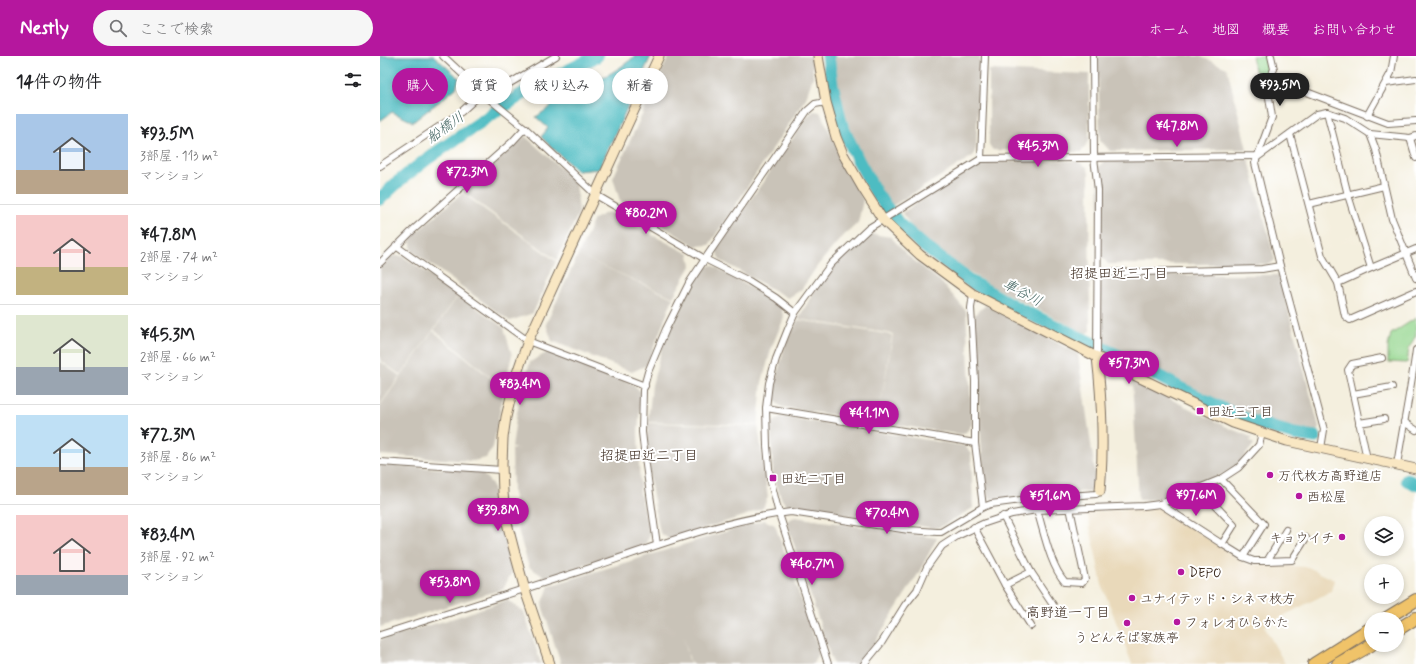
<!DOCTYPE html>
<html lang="ja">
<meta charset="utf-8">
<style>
body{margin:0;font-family:Mynerve,"Klee One",sans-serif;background:#f6f6f6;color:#202124;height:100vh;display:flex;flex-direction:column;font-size:15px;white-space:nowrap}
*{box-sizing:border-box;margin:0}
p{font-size:13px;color:#757577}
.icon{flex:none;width:22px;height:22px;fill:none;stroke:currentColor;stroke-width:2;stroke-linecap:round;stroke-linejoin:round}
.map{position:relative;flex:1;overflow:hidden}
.sheet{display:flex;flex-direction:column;background:#fff;width:380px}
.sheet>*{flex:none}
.hud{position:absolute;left:12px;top:12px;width:380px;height:36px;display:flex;gap:8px}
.controls{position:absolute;left:984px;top:460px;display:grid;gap:8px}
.controls a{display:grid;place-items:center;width:40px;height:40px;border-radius:50%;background:#fff;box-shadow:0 2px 6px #0003;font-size:20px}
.price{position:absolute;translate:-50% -34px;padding:0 9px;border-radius:14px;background:#b5179e;color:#fff;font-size:13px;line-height:26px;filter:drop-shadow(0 1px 2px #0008)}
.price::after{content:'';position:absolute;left:50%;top:24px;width:12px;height:9px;margin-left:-6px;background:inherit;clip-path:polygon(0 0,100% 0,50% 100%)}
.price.active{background:#222;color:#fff}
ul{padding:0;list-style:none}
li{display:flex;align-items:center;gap:12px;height:100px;padding:0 16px}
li+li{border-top:1px solid #e0e0e0}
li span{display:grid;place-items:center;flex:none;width:112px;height:80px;border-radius:0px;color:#555}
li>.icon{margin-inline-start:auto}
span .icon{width:48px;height:48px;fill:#fffc;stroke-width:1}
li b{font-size:17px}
h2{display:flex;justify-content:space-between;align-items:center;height:48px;padding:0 16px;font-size:17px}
.tag{padding:0 14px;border-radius:18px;background:#fff;box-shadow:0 2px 6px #0003;font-size:14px;line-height:36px}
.tag.active{background:#b5179e;color:#fff}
header{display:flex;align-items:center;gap:24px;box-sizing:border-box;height:56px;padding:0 20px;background:#b5179e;color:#fff}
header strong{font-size:19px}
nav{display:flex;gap:22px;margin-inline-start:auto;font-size:14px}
.search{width:280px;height:36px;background:#f6f6f6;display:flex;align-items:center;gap:10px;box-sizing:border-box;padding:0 14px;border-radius:22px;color:#757577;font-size:15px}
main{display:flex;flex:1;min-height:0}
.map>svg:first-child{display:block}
.built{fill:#e9d9ba}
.industrial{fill:#c9c3b8}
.green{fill:#94d68e;stroke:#688056}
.water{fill:#4dbcc2;stroke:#447370}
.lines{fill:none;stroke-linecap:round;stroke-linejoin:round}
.river{stroke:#4dbcc2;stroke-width:13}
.street-casing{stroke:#7c6f61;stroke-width:8}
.secondary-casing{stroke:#7c6f61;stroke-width:11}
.highway-casing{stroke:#7c6f61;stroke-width:14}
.street{stroke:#fff;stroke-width:6}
.secondary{stroke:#f9e7c3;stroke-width:9}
.highway{stroke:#f0c369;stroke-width:12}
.poi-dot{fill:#b5179e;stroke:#fff;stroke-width:1.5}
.labels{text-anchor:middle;stroke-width:4;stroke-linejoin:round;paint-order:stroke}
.poi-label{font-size:13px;fill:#3b2a1e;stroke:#fff;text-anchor:start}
.water-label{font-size:14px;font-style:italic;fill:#426460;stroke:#fff}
.neighbourhood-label{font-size:14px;fill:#3b2a1e;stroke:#fff}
</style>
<header>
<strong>Nestly</strong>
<div class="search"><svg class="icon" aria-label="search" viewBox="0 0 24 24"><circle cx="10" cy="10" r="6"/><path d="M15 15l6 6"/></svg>ここで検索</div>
<nav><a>ホーム</a><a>地図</a><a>概要</a><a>お問い合わせ</a></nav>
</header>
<main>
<section class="sheet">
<h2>14件の物件<svg class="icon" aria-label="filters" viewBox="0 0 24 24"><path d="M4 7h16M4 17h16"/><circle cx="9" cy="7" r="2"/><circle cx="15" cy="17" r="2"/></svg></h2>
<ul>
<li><span style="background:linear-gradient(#a9c7e8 70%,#b9a48a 0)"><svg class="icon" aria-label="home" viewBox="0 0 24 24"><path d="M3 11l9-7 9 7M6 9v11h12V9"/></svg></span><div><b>¥93.5M</b><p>3部屋 · 113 m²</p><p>マンション</p></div></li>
<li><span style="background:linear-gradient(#f6c9c9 65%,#c2b280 0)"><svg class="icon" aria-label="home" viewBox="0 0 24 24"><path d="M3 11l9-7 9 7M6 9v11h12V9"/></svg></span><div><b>¥47.8M</b><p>2部屋 · 74 m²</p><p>マンション</p></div></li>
<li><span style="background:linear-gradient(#dfe7d0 65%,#9aa5b1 0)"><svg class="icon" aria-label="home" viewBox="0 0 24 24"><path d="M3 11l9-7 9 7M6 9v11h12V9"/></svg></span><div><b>¥45.3M</b><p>2部屋 · 66 m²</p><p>マンション</p></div></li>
<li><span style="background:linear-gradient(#bfe0f5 65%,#b9a48a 0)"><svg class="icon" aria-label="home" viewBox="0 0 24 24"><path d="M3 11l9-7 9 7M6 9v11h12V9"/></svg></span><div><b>¥72.3M</b><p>3部屋 · 86 m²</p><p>マンション</p></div></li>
<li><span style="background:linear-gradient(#f6c9c9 75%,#9aa5b1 0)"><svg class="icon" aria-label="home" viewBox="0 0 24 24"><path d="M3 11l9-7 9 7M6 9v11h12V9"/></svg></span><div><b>¥83.4M</b><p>3部屋 · 92 m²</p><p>マンション</p></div></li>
</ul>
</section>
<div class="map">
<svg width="1036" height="608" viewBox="0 0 1036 608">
<rect width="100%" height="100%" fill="#fff"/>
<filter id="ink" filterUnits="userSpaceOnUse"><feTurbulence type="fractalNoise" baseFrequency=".025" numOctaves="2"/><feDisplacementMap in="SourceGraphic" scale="8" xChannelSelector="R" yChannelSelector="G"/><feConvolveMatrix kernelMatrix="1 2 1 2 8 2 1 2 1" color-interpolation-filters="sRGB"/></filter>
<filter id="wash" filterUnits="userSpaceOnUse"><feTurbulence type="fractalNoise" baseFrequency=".012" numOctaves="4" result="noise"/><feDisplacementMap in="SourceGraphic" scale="16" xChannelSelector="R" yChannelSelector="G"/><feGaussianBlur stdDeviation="0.9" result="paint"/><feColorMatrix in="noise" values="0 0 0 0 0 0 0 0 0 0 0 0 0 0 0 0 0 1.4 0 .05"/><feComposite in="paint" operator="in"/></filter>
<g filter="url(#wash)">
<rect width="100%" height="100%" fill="#f4efde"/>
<!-- built -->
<polygon class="built" points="779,451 867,508 928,511 954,524 951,535 884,570 905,608 752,608 722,529 707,456"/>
<!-- industrial -->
<g class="industrial">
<polygon points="289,0 432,0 433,21 426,42 329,189 316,190 240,145 233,122"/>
<polygon points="454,0 600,0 596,92 593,100 514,149 508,148 485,107 469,70 458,29"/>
<polygon points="718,0 819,0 847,12 867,93 730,95 720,84"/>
<polygon points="609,14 709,18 709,85 701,96 613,94 609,89"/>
<polygon points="434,55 440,56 483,144 478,167 461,182 438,209 421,234 408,242 340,204 336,194 429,59"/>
<polygon points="145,80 196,126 199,156 177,204 83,136"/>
<polygon points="869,104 895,204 890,208 728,208 720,198 718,112 724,105"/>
<polygon points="697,105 707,111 709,117 710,276 705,277 609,229 568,202 534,174 522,157 603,106"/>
<polygon points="82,137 176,205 153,257 130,265 32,195 30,182"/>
<polygon points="228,156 309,198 311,210 293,241 198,199 214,163"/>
<polygon points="485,177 511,181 527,199 560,225 575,242 569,265 575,242 586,255 592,368 587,375 583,378 577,378 498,366 513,278 520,279 418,263 442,223 454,208"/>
<polygon points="198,199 293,242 267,309 252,316 172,285 166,268"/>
<polygon points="10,200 22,200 79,238 21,319 0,304 0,211"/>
<polygon points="332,209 400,249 404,262 392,290 382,326 378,369 268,366 272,329 286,277 312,226 323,212"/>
<polygon points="724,219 899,219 939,371 936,378 878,364 726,289 722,282 720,226"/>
<polygon points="79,239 124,272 132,299 124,332 54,274"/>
<polygon points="606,249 698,298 717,430 710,435 611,443 604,433 594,259"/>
<polygon points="418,264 512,279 498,366 402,351 398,348 395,345 394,337 396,323 406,287"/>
<polygon points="53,275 124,333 113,391 106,402 93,405 0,399 0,350"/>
<polygon points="170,295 253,328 261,336 258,376 260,437 270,479 265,489 214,505 166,522 149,511 139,478 133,435 132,393 139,392 132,392 136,362 142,333 150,306"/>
<polygon points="0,305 20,320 0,349"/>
<polygon points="752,324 849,372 871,381 870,385 874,388 856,411 816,431 786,443 759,444"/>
<polygon points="403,361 585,390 591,397 593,452 560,471 554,472 408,450 402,444 393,418 391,371 395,365"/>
<polygon points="268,367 378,370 388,441 383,452 364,460 289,483 280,477 266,402"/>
<polygon points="0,409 100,415 112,428 132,516 123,533 0,571"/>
<polygon points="415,461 557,482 538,518 481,608 453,608 408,470 408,464"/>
<polygon points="384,464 395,469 439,595 433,608 311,608 303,580 310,608 181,608 162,549 169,530"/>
<polygon points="127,544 144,556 161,608 0,608 0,584 71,563"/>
</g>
<!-- green -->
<g class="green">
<polygon points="872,0 888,0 891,11 888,19 875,15"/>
<polygon points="1036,262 1036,279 1029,292 1027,307 1008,306 1008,290 1011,278"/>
</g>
<!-- water -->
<g class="water">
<polygon points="0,0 54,0 79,22 76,32 33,66 12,56 0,65"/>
<path d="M255 0H271L219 113 197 115 161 81 168 72 156 61 204 27C223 24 241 12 255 0Z"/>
</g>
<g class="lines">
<!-- river -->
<g class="river">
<polyline points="448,0 452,28 462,70 478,104 496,137 519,168 544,190 591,226 641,254 760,310 800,332 858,360 880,368 914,378 935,381"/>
<polyline points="0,143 19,125 47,103 118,54 147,35 217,0"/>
<polyline points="1027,424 1036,428"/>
</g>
</g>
</g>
<g filter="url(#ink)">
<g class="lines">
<!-- street casing -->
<g class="street-casing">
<g id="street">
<polyline points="63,0 108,42 145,72 216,139 325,203 369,225 396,242 415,257"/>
<polyline points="713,0 714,102 718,134 717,301"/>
<polyline points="891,0 894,13 887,28 892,61 875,107 900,210 944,374 941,392"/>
<polyline points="890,22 1008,67 1036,65"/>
<polyline points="1006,27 1036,23"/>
<polyline points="947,56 968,139 991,212 958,227 965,260 970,264 1036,235"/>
<polyline points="987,60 1011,17 1014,0"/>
<polyline points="910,78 942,200 958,227"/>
<polyline points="990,78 996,94 1012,163 1036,222"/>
<polyline points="1030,82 1036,102"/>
<polyline points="601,103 605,0"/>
<polyline points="0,110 81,56 103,36 125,30 176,0"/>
<polyline points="929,148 1004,130"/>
<polyline points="16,190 148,285 265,330"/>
<polyline points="0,207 33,174 132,86 145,72"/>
<polyline points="991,212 1036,193"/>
<polyline points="718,217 882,213 900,210"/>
<polyline points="593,238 591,252 595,325 595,387 603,451"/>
<polyline points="973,338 1012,331"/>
<polyline points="386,352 595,387"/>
<polyline points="1024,366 1036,374"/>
<polyline points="979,367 1004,363"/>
<polyline points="987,403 968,314 972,308 1002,302"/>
<polyline points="0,406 122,414"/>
<path d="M1017 409C1023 370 1031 333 1036 294"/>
<polyline points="841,423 884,468 863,501 874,505 887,505"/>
<polyline points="819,432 854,469 842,488 863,501"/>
<polyline points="780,448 842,488"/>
<path d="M657 454C664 476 670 509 685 526L702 527 705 523 690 452"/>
<polyline points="623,460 651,516 673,549"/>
<polyline points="594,471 625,529"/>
<polyline points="906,474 887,505 912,504 926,482"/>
<polyline points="277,489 265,402 262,376 263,334 268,316 286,273 309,227 325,203 427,55 435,48 446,46"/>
<polyline points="651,570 625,529 651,516"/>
<path d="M0 579C70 557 140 535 210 512 276 490 342 464 411 456L529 474 557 476H561L603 451 611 448 648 443 716 438 720 435"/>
<polyline points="448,608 399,458 390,422 387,390 386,352 389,327 396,303 408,273 415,257 451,208 489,172 601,103 879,100 937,58 947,56 965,62 990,78 1030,82 1036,80"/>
<polyline points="484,608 502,586 525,549 537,534 547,511 562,490 579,479 605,467 632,458 657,454 764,450 780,448 841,423 858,412 879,389 882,377"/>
</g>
</g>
<!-- secondary casing -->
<g class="secondary-casing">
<g id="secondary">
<polyline points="438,0 446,46 456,81 463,98 482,131 503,164 540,199 593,238 717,301 853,367 907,385 1036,413"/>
<path d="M717 301C722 345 724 391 720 435"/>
<polyline points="170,608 145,534 134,494 126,463 123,437 122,408 123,382 126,361 136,320 148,285 279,0"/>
</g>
</g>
<!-- highway casing -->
<g class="highway-casing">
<g id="highway">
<polyline points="1005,563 1036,544"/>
<polyline points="1017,574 1036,562"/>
<polyline points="934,608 991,572"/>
<polyline points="958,608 991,589"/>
</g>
</g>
<!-- street -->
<use href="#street" class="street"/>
<!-- secondary -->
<use href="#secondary" class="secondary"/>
<!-- highway -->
<use href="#highway" class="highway"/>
</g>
</g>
<!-- markers -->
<g class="poi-dot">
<rect x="816" y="351" width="8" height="8" rx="2"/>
<circle cx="890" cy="419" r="4"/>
<rect x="389" y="418" width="8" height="8" rx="2"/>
<circle cx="919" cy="440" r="4"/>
<circle cx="962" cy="481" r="4"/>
<circle cx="801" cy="516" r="4"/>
<circle cx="752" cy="542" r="4"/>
<circle cx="797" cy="566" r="4"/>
<circle cx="747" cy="567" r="4"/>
</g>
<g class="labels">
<!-- poi labels -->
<g class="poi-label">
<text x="828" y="360">田近三丁目</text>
<text x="898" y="424">万代枚方高野道店</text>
<text x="401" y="427">田近二丁目</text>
<text x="927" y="445">西松屋</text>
<text x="954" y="486" text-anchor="end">キョウイチ</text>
<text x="809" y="521">DEPO</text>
<text x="760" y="547">ユナイテッド・シネマ枚方</text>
<text x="805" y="571">フォレオひらかた</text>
<text x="747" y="586" text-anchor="middle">うどんそば家族亭</text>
</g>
<!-- water labels -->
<g class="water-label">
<text transform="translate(65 71) rotate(-35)" y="5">船橋川</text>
<text transform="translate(643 236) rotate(28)" y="5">車谷川</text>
</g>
<!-- neighbourhood labels -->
<g class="neighbourhood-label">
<text x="739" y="222">招提田近三丁目</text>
<text x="269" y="404">招提田近二丁目</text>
<text x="688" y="561">高野道一丁目</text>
</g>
</g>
</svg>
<div class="controls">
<a><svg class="icon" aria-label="layers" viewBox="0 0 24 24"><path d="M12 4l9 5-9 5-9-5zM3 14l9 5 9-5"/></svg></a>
<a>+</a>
<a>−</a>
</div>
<b class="price active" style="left:900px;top:51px">¥93.5M</b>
<b class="price" style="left:797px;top:92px">¥47.8M</b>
<b class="price" style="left:658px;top:112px">¥45.3M</b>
<b class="price" style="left:87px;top:138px">¥72.3M</b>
<b class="price" style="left:266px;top:179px">¥80.2M</b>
<b class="price" style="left:749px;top:329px">¥57.3M</b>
<b class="price" style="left:140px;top:350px">¥83.4M</b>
<b class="price" style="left:489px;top:379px">¥41.1M</b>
<b class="price" style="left:816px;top:461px">¥97.6M</b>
<b class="price" style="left:670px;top:462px">¥51.6M</b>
<b class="price" style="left:118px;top:476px">¥39.8M</b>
<b class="price" style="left:507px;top:479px">¥70.4M</b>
<b class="price" style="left:432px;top:530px">¥40.7M</b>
<b class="price" style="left:70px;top:548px">¥53.8M</b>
<div class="hud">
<a class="tag active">購入</a>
<a class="tag">賃貸</a>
<a class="tag">絞り込み</a>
<a class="tag">新着</a>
</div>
</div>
</main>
